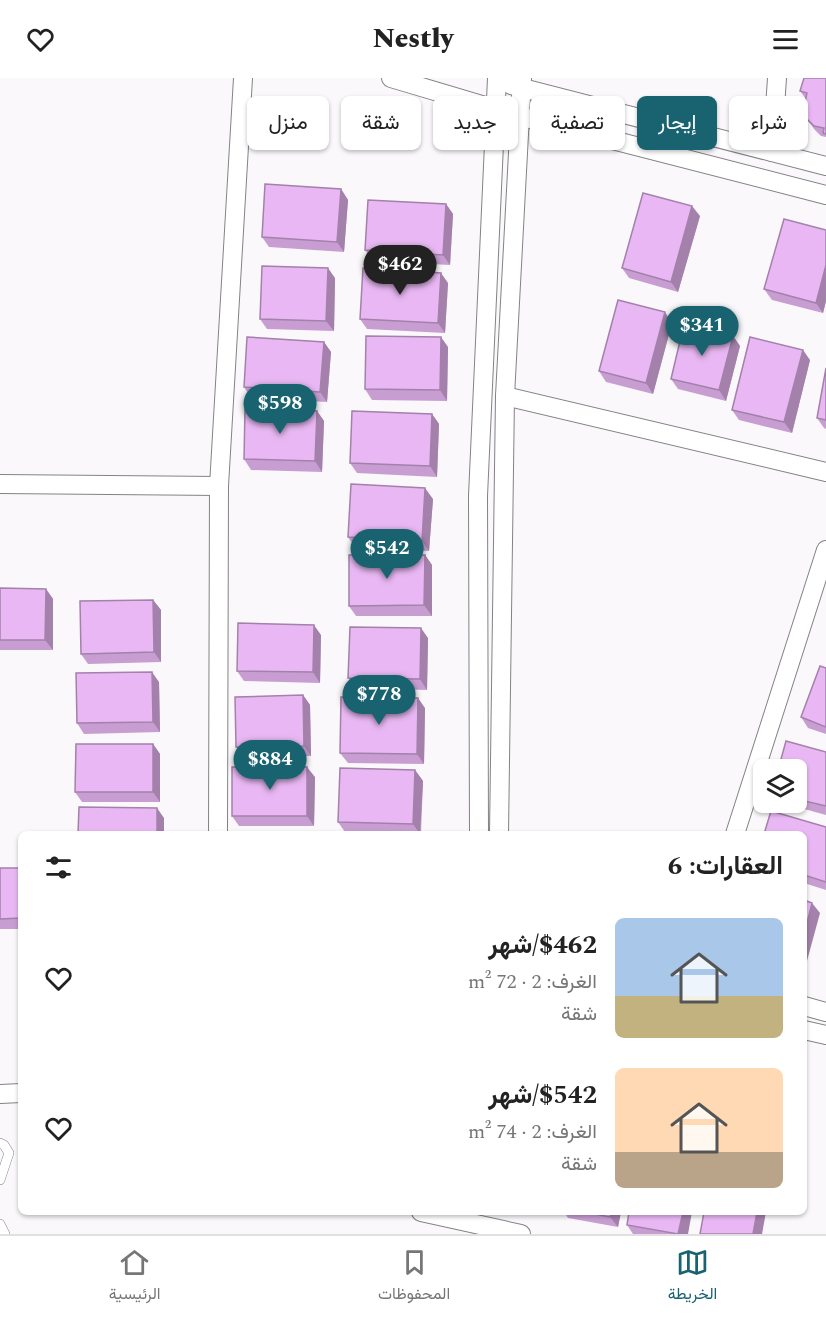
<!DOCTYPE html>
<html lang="ar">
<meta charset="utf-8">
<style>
body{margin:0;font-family:Spectral,Vazirmatn,serif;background:#f6f6f6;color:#222;direction:rtl;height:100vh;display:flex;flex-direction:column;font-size:22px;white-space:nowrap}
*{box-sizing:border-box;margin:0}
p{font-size:20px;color:#767676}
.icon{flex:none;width:33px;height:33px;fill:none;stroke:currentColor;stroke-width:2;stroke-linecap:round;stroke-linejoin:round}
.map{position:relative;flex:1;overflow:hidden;direction:ltr}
.side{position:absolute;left:18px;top:753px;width:789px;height:384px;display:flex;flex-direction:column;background:#fff;border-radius:9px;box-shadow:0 2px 4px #0004;direction:rtl}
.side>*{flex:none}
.hud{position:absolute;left:18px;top:18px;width:790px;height:54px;direction:rtl;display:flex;gap:12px}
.tools{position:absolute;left:753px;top:681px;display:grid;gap:12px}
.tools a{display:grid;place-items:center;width:54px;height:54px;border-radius:9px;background:#fff;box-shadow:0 2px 4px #0004;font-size:30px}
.price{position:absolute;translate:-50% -51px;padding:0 14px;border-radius:21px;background:#196370;color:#fff;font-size:20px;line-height:39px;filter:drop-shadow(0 2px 3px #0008)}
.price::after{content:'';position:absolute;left:50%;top:36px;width:18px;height:14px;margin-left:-9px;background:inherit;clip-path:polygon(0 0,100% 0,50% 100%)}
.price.selected{background:#222;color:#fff}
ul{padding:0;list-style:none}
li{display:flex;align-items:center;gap:18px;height:150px;padding:0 24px}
li span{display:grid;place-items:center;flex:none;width:168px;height:120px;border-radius:9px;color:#555}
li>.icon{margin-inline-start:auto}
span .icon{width:72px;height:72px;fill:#fffc;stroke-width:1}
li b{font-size:26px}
h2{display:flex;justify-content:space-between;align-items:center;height:72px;padding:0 24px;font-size:26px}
.chip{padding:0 21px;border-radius:9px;background:#fff;box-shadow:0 2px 4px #0004;font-size:21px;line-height:54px}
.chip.selected{background:#196370;color:#fff}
header{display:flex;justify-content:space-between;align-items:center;height:78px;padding:0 24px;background:#fff;font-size:27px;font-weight:800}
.tab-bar{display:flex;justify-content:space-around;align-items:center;height:84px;border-top:2px solid #e0e0e0;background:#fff;font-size:16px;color:#767676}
.tab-bar a{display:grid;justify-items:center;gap:3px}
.tab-bar .selected{color:#196370}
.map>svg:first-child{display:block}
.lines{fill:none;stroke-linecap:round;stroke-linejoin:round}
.lane-casing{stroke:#848285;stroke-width:10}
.street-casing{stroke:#848285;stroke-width:20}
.lane{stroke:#fff;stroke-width:9}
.street{stroke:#fff;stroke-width:18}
.wall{fill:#c89ed2}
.shaded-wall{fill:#a381ab}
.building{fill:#e9b8f4;stroke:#a381ab;stroke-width:1.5}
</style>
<header><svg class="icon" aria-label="menu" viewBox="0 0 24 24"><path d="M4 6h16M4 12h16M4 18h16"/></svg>Nestly<svg class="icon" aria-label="heart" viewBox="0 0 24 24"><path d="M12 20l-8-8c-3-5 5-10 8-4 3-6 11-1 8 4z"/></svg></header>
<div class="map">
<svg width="826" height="1156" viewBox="0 0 826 1156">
<rect width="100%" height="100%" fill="#faf8fb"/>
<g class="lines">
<!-- lane casing -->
<g class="lane-casing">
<g id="lane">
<polyline points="0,1065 4,1067 9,1075 0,1102"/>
<polyline points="0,1146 5,1156"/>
</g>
</g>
<!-- street casing -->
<g class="street-casing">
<g id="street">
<polyline points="391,0 519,38 826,117"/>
<polyline points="511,7 826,88"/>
<polyline points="772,74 777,0"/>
<polyline points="505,318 826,394"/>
<polyline points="0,406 219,408"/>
<polyline points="218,756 219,408 243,0"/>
<polyline points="479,756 478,418 497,0"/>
<polyline points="499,756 505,318 522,0"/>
<polyline points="735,756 826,472"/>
<polyline points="804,928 826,934"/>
<polyline points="804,952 826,957"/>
<polyline points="0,1016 21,1015"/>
<polyline points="421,1134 521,1156"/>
</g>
</g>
<!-- lane -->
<use href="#lane" class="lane"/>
<!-- street -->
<use href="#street" class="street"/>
</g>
<!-- wall -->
<g class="wall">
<polygon points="826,0 826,59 821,58 814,51 807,41 806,21 800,13"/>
<polygon points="341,111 348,122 344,174 269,169 262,159"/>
<polygon points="446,126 453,136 450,187 373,183 365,172"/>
<polygon points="700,138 678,214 629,200 622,190"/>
<polygon points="826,152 826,223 823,235 772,222 764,211"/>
<polygon points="335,200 334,253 267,251 260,241"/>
<polygon points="448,205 445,255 367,251 360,241"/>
<polygon points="672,245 653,316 606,304 599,293"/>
<polygon points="733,258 740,268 726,323 678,311 671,301"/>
<polygon points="324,264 331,274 327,324 251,320 244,309"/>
<polygon points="448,269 447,323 372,322 365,311"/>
<polygon points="810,282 792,355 739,342 732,332"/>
<polygon points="826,290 826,351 824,350 817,340"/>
<polygon points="317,333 324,343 322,394 251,392 244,381"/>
<polygon points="432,336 439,346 437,399 357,395 350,385"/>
<polygon points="433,421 429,473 355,469 348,459"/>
<polygon points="425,477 432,487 432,538 356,538 349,528"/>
<polygon points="0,510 46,511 53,521 53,572 0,572"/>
<polygon points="153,522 161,532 161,584 88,586 81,576"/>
<polygon points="321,557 320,605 244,603 237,593"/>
<polygon points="428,560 427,612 356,610 348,600"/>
<polygon points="826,590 826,656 808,650 801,639"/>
<polygon points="159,604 160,654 84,656 77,645"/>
<polygon points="303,617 310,627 311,678 243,679 236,669"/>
<polygon points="425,630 424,686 348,685 340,675"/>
<polygon points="153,666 160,676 160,724 82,724 75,714"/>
<polygon points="826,674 826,737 779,724 796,724 796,692"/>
<polygon points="415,692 423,703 421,756 345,754 338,744"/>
<polygon points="315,699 314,748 239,748 232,738"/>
<polygon points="826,749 826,812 804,805 804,756"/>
<rect x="0" y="790" width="21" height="61"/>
<polygon points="564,1134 621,1134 618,1149 568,1140"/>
<polygon points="627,1147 688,1156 633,1156"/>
</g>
<!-- shaded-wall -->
<g class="shaded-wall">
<polygon points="341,111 348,122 344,174 337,164"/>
<polygon points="446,126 453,136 450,187 443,177"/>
<polygon points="692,128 700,138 678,214 671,204"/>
<polygon points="826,187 826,223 823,235 816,225"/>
<polygon points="328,190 335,200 334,253 326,243"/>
<polygon points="441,195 448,205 445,255 438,245"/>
<polygon points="665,234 672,245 653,316 646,305"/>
<polygon points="733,258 740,268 726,323 719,312"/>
<polygon points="441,259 448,269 447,323 440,312"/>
<polygon points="324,264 331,274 327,324 320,314"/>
<polygon points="803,272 810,282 792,355 784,344"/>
<polygon points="317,333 324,343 322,394 315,383"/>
<polygon points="432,336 439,346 437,399 430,388"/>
<polygon points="425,410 433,421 429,473 422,463"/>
<polygon points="425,477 432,487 432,538 424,527"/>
<polygon points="46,511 53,521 53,572 45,562"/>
<polygon points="153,522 161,532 161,584 154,574"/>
<polygon points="314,547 321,557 320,605 313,594"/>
<polygon points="421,550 428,560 427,612 420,601"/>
<polygon points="152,594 159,604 160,654 153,644"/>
<polygon points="303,617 310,627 311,678 304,668"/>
<polygon points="418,620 425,630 424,686 417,676"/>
<polygon points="153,666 160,676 160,724 153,714"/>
<polygon points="307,689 315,699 314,748 307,738"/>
<polygon points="415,692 423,703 420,756 413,746"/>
<polygon points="157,730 164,740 164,756 157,756"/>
<polygon points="812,825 820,835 804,894 804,857"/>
<polygon points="611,1134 621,1134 618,1149 610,1139"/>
<polygon points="683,1134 692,1134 688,1156 678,1156"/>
<polygon points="757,1134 766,1134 762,1156 753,1156"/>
</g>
<!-- building -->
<g class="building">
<polygon points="804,0 826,0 826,56 823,55 824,50 814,48 807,41 804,29 807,15 800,13"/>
<polygon points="265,106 341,111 337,164 262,159"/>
<polygon points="643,115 692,128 671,204 622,190"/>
<polygon points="368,122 446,126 443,177 365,172"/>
<polygon points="784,141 826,152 826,187 816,225 764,211"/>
<polygon points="262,188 328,190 326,243 260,241"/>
<polygon points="363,190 441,195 438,245 360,241"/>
<polygon points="618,222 665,234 646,305 599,293"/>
<polygon points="684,246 733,258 719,312 671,301"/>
<polygon points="366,258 441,259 440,312 365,311"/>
<polygon points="247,259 324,264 320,314 244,309"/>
<polygon points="750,259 803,272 784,344 732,332"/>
<polygon points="826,290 826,342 817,340"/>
<polygon points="245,331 317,333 315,383 244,381"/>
<polygon points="352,333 432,336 430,388 350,385"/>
<polygon points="351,406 425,410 422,463 348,459"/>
<polygon points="349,477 425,477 424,527 349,528"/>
<polygon points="0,510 46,511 45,562 0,562"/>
<polygon points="153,522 154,574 81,576 80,523"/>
<polygon points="238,545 314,547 313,594 237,593"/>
<polygon points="350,549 421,550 420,601 348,600"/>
<polygon points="820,588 826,590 826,649 801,639"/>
<polygon points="152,594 153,644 77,645 76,595"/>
<polygon points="303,617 304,668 236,669 235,619"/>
<polygon points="341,619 418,620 417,676 340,675"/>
<polygon points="786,663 826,674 826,728 796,721 796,692 778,692"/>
<polygon points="76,666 153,666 153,714 75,714"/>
<rect x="232" y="689" width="75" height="49"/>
<polygon points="340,690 415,692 413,746 338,744"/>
<polygon points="79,729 157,730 157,756 78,756"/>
<polygon points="771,733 826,749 826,804 804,797 804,756 764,756"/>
<polygon points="0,790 21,790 21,840 0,841"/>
<polygon points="804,822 812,825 804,857"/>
<polygon points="585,1134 611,1134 610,1139"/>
<polygon points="629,1134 683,1134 678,1156 627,1147"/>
<polygon points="704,1134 757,1134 753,1156 700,1156"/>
</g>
</svg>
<div class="tools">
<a><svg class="icon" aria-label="layers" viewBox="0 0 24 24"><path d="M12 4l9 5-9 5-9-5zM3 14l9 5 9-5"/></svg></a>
</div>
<b class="price selected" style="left:400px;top:218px">$462</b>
<b class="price" style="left:702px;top:279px">$341</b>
<b class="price" style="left:280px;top:357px">$598</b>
<b class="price" style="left:387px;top:502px">$542</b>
<b class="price" style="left:379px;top:648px">$778</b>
<b class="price" style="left:270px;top:713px">$884</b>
<div class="hud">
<a class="chip">شراء</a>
<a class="chip selected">إيجار</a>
<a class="chip">تصفية</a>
<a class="chip">جديد</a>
<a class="chip">شقة</a>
<a class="chip">منزل</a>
</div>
<section class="side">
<h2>العقارات: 6<svg class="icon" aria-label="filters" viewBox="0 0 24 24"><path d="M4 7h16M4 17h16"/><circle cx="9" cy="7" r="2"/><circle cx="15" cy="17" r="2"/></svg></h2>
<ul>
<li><span style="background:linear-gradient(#a9c7e8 65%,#c2b280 0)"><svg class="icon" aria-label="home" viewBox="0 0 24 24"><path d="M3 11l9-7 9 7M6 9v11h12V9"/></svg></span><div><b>$462/شهر</b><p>الغرف: 2 · 72 m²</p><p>شقة</p></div><svg class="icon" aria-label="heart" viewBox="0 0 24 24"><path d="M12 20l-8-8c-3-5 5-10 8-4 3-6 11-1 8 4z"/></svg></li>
<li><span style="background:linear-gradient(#ffd9b3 70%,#b9a48a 0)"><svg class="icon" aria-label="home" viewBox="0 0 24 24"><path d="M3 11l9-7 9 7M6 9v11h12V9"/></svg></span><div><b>$542/شهر</b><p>الغرف: 2 · 74 m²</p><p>شقة</p></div><svg class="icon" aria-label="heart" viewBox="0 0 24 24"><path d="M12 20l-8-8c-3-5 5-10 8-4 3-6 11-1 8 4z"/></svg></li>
</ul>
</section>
</div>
<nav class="tab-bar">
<a class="selected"><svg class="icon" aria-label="map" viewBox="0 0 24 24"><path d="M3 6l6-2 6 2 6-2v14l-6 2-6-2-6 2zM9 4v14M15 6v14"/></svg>الخريطة</a>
<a><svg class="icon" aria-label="saved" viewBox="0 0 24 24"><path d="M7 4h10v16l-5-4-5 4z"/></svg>المحفوظات</a>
<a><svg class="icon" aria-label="home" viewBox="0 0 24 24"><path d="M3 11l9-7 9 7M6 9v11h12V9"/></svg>الرئيسية</a>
</nav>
